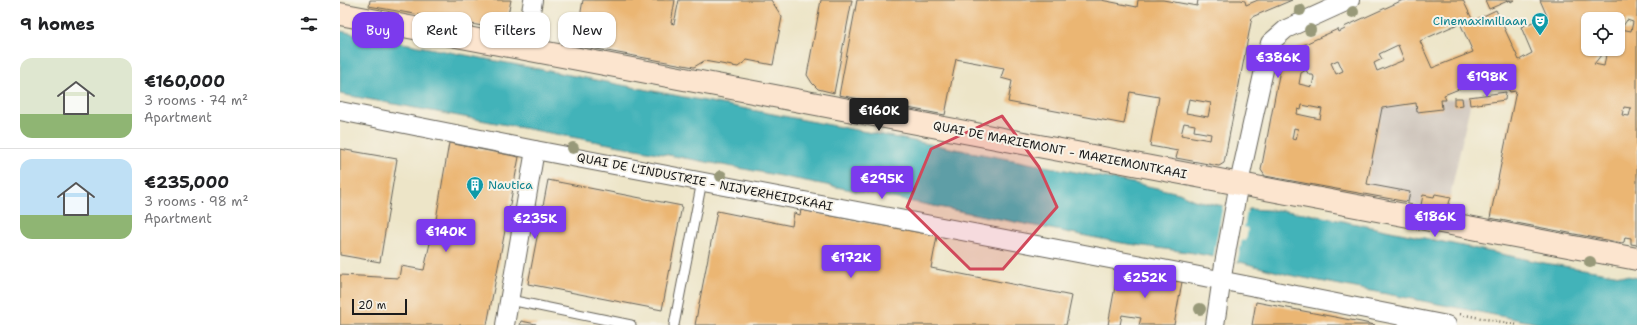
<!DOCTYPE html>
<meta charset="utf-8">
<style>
body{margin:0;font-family:"Shantell Sans",sans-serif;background:#f6f6f6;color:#202124;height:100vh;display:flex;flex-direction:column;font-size:15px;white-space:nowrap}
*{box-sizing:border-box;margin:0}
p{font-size:13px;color:#757577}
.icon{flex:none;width:22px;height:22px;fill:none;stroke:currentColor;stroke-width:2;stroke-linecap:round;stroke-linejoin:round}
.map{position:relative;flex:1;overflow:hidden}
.side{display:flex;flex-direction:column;background:#fff;width:340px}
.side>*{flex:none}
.banner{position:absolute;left:12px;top:12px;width:380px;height:36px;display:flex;gap:8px}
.fabs{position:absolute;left:1241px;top:12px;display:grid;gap:8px}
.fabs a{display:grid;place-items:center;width:44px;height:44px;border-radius:8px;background:#fff;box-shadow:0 1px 3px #0004;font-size:20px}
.scale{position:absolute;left:12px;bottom:10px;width:55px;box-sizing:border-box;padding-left:4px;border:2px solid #1c1c1c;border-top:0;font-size:11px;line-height:14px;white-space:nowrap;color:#1c1c1c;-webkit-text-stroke:3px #f7f3e8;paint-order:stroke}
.price{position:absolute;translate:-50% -34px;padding:0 9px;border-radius:4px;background:#7c3aed;color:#fff;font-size:13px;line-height:26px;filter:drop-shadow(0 1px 2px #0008)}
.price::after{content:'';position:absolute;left:50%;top:24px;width:12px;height:9px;margin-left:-6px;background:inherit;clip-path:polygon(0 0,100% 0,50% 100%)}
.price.current{background:#222;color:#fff}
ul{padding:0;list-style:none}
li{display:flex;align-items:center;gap:12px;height:100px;padding:0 20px}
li+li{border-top:1px solid #e0e0e0}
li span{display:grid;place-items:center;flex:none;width:112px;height:80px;border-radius:12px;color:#555}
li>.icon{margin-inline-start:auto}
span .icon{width:48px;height:48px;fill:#fffc;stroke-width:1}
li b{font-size:17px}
h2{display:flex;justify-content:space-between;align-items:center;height:48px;padding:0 20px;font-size:17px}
.chip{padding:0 14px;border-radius:12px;background:#fff;box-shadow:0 1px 3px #0004;font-size:14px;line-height:36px}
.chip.current{background:#7c3aed;color:#fff}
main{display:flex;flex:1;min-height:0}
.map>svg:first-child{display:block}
.industrial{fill:#ccc2b9}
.water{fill:#43b3b9;stroke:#30686a}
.pier{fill:#ede5c8}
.building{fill:#ebb673;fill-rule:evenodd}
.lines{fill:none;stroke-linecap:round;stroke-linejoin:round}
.lane-casing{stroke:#656258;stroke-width:11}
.street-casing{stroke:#656258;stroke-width:20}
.secondary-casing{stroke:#656258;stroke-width:24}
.path{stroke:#656258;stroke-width:2.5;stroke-dasharray:1 3;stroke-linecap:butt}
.lane{stroke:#fff;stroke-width:9}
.street{stroke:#fff;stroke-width:18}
.secondary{stroke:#fce5cf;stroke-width:22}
.tree{fill:#989979}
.marked{fill:#d1495b;fill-opacity:0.2;stroke:#d1495b;stroke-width:3;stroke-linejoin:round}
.labels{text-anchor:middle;stroke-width:4;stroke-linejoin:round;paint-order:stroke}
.culture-label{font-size:12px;fill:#0d838f;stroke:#f7f3e8;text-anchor:end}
.street-label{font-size:12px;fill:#1c1c1c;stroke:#f7f3e8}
</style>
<main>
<section class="side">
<h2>9 homes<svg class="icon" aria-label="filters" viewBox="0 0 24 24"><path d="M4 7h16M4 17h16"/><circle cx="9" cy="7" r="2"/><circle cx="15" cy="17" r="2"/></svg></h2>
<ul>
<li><span style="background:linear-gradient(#dfe7d0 70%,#8fb573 0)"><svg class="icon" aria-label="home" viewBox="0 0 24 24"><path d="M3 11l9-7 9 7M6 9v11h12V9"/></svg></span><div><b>€160,000</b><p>3 rooms · 74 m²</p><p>Apartment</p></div></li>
<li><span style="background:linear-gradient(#bfe0f5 70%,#8fb573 0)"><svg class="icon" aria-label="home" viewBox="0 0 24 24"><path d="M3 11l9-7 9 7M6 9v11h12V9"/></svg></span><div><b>€235,000</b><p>3 rooms · 98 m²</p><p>Apartment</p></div></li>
</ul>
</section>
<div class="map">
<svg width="1297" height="325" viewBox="0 0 1297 325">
<rect width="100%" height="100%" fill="#f7f3e8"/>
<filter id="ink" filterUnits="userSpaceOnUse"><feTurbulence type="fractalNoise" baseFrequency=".025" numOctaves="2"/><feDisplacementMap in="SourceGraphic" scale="8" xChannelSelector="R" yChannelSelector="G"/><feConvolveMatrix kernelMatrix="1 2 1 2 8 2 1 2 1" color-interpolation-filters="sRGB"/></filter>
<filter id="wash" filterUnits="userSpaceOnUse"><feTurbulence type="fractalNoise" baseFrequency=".012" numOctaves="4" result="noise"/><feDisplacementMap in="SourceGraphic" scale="16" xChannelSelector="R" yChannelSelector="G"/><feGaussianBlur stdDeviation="0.9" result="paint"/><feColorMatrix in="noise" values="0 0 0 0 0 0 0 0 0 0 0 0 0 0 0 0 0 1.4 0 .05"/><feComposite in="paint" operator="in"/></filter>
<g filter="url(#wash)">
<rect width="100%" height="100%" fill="#ede5c8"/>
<!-- industrial -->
<polygon class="industrial" points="1129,97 1130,105 1107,210 1025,193 1042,108"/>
<!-- water -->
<polygon class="water" points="0,31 803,185 839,193 854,200 908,211 909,209 945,211 964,213 1204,263 1293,277 1297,278 1297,325 1206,325 949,275 900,262 854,253 782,243 420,172 0,94"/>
<!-- pier -->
<polygon class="pier" points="883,204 908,207 904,227 908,228 906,241 902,240 897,264 873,259"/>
<g id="blocks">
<!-- building -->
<g class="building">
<polygon points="30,0 171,0 165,30 29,6"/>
<polygon points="243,0 335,0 331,23 334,24 339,0 431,0 442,17 433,65 407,60 398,67 364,61 354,67 235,45"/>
<polygon points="481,0 512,0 494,93 478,89 472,83 467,75"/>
<path d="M517 0H761L797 7 798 0H823L857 6 858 0H901L905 1 906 5 918 0H952L912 17 884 163 879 166 836 158 838 151 810 146 819 97 790 92 784 124 668 102 672 81 661 78 664 68 616 59 605 115 499 95ZM849 99 871 103 868 117 846 113ZM844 123 855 125 854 131 871 134 870 140 841 135Z"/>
<path d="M1063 0H1123L1133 21 1156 10 1179 60 1192 53 1181 27 1207 16 1200 0H1297V245L1291 244V238L1285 237 1284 242 1282 243 1150 218 1176 91 1170 92 1162 79 1147 85 1144 79 1104 95 1106 100H1101L1102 109 1077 112 1076 103 1042 108 1027 184 1070 192 1068 202 925 176 921 170 943 54 998 29 999 32 1005 29 1004 27ZM1248 19H1278V49H1267L1264 66 1254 64 1266 49H1248ZM1287 20 1293 22 1291 31 1281 29ZM1120 23 1133 52 1092 68 1080 41ZM1058 45 1064 60 1037 71 1034 63 1042 59 1039 54ZM998 60 1003 71 996 74 991 63ZM966 70 969 75H973L974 77 972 87 959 84 961 73ZM962 105 982 109 980 119 957 114 958 109 961 110ZM1284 107 1291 108 1289 116 1282 115ZM954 128 958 129 956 140 952 139Z"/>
<polygon points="1145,0 1174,0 1171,2 1170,0 1149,9"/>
<polygon points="1166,92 1165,100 1130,105 1129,97"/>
<polygon points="1114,98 1122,98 1123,105 1114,106"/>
<polygon points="109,143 179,157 147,325 0,325 0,275 59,278 61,266 84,270 90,243 92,243"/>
<polygon points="0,149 57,159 40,262 0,255"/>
<polygon points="208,180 342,206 322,310 188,284"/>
<polygon points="1095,194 1111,197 1107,210 1081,205 1083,195 1094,197"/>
<polygon points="461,210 597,236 591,268 732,296 726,325 355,325 377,211 452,226 454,213 460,215"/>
<polygon points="778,270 842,282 834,325 799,325 801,318 782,315 780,325 768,325"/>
<polygon points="916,302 1021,322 1035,325 912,325"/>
<polygon points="181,321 196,324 196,325 180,325"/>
</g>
</g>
</g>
<g filter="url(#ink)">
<use href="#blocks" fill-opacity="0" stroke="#656258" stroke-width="1"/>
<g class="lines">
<!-- lane casing -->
<g class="lane-casing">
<g id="lane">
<polyline points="170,300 291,325"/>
<polyline points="334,325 362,181"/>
</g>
</g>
<!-- street casing -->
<g class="street-casing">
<g id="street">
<polyline points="185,48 193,0"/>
<polyline points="0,111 195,150 849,274 1107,325"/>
<polyline points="165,325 195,150"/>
<polyline points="875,325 884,264 899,183 930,43 946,29 1010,0"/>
</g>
</g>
<!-- secondary casing -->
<g class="secondary-casing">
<polyline id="secondary" points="0,14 1297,259"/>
</g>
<!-- path -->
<polyline class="path" points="1120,314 1178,325"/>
<!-- lane -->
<use href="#lane" class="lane"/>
<!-- street -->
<use href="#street" class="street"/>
<!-- secondary -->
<use href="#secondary" class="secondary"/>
</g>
<!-- trees -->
<g class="tree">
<circle cx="960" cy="10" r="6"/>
<circle cx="1013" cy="12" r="6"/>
<circle cx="970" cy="30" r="6"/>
<circle cx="233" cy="148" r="6"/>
<circle cx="381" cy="176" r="6"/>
<circle cx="1250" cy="262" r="6"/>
<circle cx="860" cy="309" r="6"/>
</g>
</g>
<!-- marked area -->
<path class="marked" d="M662 116 699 167 717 207 663 269H630L567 207 591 149Z"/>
<!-- icons -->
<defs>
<g id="theatre-pin" transform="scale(0.9)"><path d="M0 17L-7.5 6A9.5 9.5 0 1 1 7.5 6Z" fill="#0f9aa8" stroke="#f7f3e8"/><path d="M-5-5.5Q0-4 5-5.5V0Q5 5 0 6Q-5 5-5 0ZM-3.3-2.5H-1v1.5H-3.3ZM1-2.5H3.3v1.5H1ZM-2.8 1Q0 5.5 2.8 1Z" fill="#fff"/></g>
<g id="building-pin" transform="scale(0.9)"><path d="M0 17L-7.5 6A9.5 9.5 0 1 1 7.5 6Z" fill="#0f9aa8" stroke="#f7f3e8"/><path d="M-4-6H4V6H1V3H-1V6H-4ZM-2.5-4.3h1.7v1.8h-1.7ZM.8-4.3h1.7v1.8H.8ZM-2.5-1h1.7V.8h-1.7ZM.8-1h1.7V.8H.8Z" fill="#fff"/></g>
</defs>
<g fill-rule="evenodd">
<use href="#theatre-pin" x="1200" y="21"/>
<use href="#building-pin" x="135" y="185"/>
</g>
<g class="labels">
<!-- culture labels -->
<g class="culture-label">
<text x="1187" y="25">Cinemaximiliaan</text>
<text x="148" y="189" text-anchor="start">Nautica</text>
</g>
<!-- street labels -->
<g class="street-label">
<text transform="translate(720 150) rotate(11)" y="4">QUAI DE MARIEMONT - MARIEMONTKAAI</text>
<text transform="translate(365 182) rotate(11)" y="4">QUAI DE L'INDUSTRIE - NIJVERHEIDSKAAI</text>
</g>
</g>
</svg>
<div class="fabs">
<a><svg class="icon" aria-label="locate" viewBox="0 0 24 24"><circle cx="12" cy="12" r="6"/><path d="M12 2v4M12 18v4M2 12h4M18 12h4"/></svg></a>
</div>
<div class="scale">20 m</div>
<b class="price" style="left:938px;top:79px">€386K</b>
<b class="price" style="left:1147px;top:98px">€198K</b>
<b class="price current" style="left:539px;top:132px">€160K</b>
<b class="price" style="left:542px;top:200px">€295K</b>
<b class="price" style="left:1095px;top:238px">€186K</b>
<b class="price" style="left:195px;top:240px">€235K</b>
<b class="price" style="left:106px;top:253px">€140K</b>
<b class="price" style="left:511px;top:279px">€172K</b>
<b class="price" style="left:805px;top:299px">€252K</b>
<div class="banner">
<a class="chip current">Buy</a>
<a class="chip">Rent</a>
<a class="chip">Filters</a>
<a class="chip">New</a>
</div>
</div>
</main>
